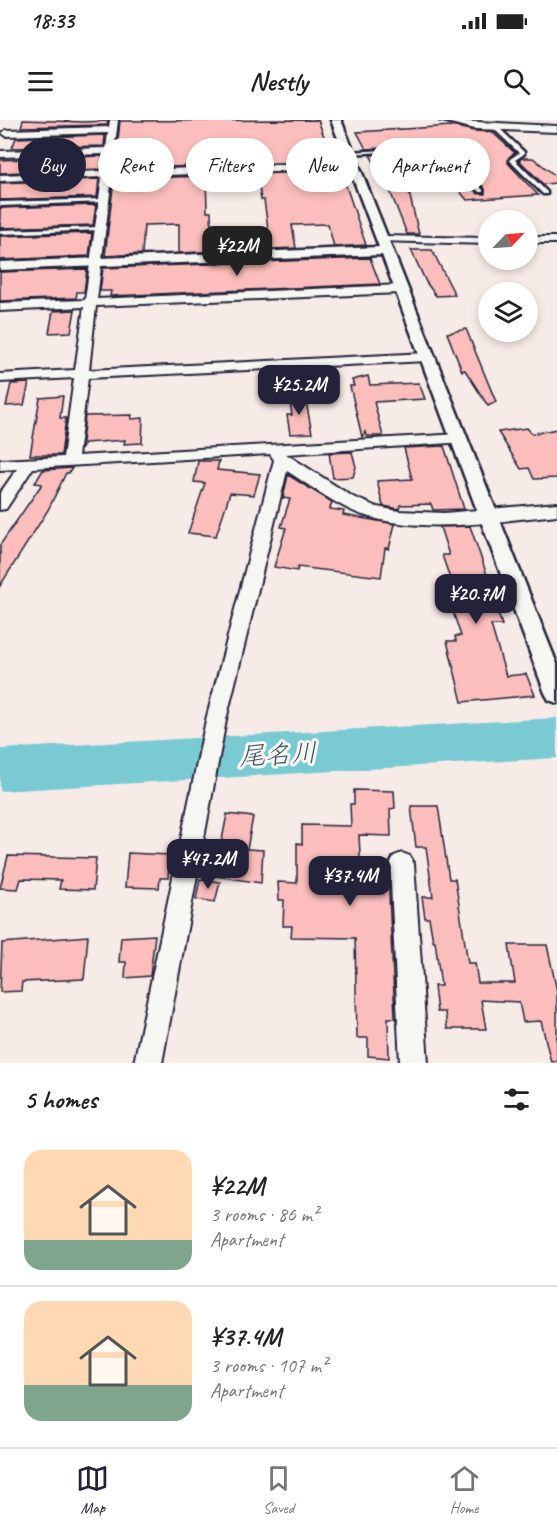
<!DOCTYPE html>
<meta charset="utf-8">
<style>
body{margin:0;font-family:Caveat,"Klee One",sans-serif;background:#f2f2f2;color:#222;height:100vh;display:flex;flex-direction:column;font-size:22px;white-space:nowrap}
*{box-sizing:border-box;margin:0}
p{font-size:20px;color:#767676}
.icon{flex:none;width:33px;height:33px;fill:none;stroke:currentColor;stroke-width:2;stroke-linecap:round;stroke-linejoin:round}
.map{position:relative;height:943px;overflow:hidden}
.drawer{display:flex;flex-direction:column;background:#fff;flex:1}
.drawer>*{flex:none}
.guide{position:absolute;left:18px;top:18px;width:522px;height:54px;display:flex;gap:12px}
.needle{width:39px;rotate:65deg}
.buttons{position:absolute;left:478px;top:90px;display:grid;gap:12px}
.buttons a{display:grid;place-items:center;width:60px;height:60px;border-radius:50%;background:#fff;box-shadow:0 3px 9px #0003;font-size:30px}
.price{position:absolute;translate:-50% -51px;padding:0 14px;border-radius:12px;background:#22223b;color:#fff;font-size:20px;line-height:39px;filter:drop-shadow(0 2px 3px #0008)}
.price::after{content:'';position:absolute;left:50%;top:36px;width:18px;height:14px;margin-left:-9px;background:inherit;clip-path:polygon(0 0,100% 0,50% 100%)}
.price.current{background:#222;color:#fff}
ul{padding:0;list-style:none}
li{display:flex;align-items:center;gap:18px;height:150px;padding:0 24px}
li+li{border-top:2px solid #e0e0e0}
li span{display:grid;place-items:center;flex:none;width:168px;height:120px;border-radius:18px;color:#555}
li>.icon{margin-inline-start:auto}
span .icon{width:72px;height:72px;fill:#fffc;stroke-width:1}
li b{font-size:26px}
h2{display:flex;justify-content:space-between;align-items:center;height:72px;padding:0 24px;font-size:26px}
.tag{padding:0 21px;border-radius:27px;background:#fff;box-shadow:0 3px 9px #0003;font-size:21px;line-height:54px}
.tag.current{background:#22223b;color:#fff}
.status{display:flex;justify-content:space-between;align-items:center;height:42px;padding:0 30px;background:#fff;direction:ltr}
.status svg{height:16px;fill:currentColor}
header{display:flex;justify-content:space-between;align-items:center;height:78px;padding:0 24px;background:#fff;font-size:27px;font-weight:700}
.dock{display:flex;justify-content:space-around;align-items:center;height:84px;border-top:2px solid #e0e0e0;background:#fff;font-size:16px;color:#767676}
.dock a{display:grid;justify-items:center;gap:3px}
.dock .current{color:#22223b}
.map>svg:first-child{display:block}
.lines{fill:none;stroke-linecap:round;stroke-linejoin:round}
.river{fill:#7acad4;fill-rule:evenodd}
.building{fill:#fbbebc;stroke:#22223b;stroke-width:1.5}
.service-casing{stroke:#22223b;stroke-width:5}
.minor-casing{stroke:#22223b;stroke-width:4}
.tertiary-casing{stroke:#22223b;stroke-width:5}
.service{fill:#f6f6f2;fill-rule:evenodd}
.minor{fill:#f6f6f2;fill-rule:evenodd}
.tertiary{fill:#f6f6f2;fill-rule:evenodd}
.labels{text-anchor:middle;stroke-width:6;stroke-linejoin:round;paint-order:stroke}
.water-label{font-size:26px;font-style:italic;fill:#3c5469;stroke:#f6f6f2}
</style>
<div class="status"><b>18:33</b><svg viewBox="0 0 49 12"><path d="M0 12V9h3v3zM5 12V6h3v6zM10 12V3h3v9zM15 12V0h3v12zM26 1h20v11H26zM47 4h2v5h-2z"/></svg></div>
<header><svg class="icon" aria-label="menu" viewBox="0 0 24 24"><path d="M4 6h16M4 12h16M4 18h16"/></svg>Nestly<svg class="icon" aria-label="search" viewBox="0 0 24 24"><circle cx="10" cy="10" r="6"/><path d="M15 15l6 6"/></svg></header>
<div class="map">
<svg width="557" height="943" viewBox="0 0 557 943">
<rect width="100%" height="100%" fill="#f7ebe7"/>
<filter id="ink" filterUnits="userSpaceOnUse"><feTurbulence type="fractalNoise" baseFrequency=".0167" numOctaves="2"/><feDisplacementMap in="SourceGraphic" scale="12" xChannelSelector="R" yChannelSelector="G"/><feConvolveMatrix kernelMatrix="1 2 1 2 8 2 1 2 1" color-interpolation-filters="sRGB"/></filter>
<g filter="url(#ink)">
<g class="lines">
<!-- river -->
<polygon class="river" points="557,598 557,638 0,671 0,629"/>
</g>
<!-- building -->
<g class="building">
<polygon points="23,0 83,2 108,1 107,5 21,7"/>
<polygon points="318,0 333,41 115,49 120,1"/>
<polygon points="452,6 474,11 492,12 515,33 509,37 508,43 538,75 467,80 450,59 406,60 419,114 407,114 383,53 379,51 370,35 384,34 403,38 411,33 441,31 477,73 485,74 485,69 447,26 409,27 402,31 384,28 366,29 357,12"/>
<polygon points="105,15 104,26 12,28 16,18"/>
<polygon points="102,36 101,49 0,53 0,40"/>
<polygon points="522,38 533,38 557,57 557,63 543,64 519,40"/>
<polygon points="341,51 366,125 334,127 328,104 292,105 296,128 271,129 264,80 261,80 258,60 254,54"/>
<polygon points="206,56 207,92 211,92 212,122 232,121 233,131 179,133 179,104 144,105 142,134 105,136 114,59"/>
<polygon points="99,59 97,77 0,80 0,63"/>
<polygon points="96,85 93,105 0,108 0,88"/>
<polygon points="92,113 89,136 0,140 0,116"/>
<polygon points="411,130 432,130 455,175 436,176 426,162"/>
<polygon points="370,138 380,164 110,176 111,171 100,171 103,148"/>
<polygon points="87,149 84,172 77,172 76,178 0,181 0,152"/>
<polygon points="75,190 71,212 49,213 53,191"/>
<polygon points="466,209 496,282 488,286 465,250 462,251 447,213"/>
<polygon points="368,256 370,265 419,263 425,279 374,282 383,316 366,316 365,312 362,317 350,266 354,266 352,260"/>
<polygon points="29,263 24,285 6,286 11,264"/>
<polygon points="63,276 60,298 66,298 61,335 30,335 40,278"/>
<polygon points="289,276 305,276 312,313 290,314 287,295 292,295"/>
<polygon points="132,295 131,299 143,298 142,323 124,324 125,320 85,323 81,330 85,296"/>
<polygon points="527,308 532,314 557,309 557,358 534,359 529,348 521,349 498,312"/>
<polygon points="444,326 464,389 433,390 431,384 400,385 399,389 383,386 377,361 412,359 404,328"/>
<polygon points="352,332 356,347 353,357 333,358 329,333"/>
<polygon points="198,341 219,341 217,350 260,354 254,375 230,373 216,416 188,413 205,363 194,362"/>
<polygon points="72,348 69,353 66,353 48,390 0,466 0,425 42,364 35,363 43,350"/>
<polygon points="288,355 332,382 330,389 344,391 343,395 395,404 389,429 385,428 381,457 298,447 297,451 274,447 286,408 281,407 290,379 283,378"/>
<polygon points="470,406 498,487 496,487 502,505 491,505 506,556 526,554 535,575 462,582 447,521 456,521 455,516 461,516 451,486 459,485 442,435 449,435 440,407"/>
<polygon points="354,670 394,671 395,688 390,689 391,716 359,715 361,753 388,755 395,896 395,898 388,898 389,938 368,936 368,918 357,918 355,818 291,817 292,806 283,806 284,780 279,780 278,762 297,763 297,723 302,724 302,705 351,706 350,684 354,684"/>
<polygon points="411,686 438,686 449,759 455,759 468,843 475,843 478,863 515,863 509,825 547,825 557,871 557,941 551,942 541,901 523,902 519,882 481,880 486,909 447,909 445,892 437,892 434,866 441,866 435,821 433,821 429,798 425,798 422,777 433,777 426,727 416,727"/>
<polygon points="227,694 253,697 247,729 263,730 261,763 215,756"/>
<polygon points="128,733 170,735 168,758 160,758 159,768 125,767"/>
<polygon points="8,736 96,738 93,770 59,769 61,760 21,759 18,769 0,768"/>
<polygon points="200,759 220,762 215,782 196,779"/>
<polygon points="155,815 150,856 125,858 126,842 119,842 121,817"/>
<polygon points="88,816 84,859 22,862 21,871 0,872 2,823"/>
</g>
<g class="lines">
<!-- service casing -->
<g class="service-casing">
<g id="service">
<polygon points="493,6 497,6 524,32 524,34 515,40 547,72 547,74 543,74 510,41 510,39 519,33 493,8"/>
<polygon points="445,27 483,70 483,72 479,72 442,29 410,31 403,36 384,32 350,34 348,33 350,32 384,30 402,33 409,29"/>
<polygon points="106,79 107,80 104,82 0,86 0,82"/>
<polygon points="102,107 103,108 100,110 0,114 0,110"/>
</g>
</g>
<!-- minor casing -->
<g class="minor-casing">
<g id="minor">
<path d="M110 0H118L112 51 354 42 359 45 354 48 112 57 97 179 400 165 406 169 400 173 96 186 89 250 427 233 434 237 427 241 88 258 78 336 460 314 467 319 465 322 286 334 353 377 377 387 399 391 444 393 557 383V395C494 401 425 415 363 395 341 388 307 364 287 351L226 600 162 943H134L206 600 274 340 270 334 33 348 6 389 0 390V373L17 349 0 350V340L63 337 74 258 0 262V254L75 250 84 187 0 191V183L85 180 102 57 0 61V55L103 51 105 34 0 37V31L106 28 108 13 6 16 2 13 6 10 109 7Z"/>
<polygon points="438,0 557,6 557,12 475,9"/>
<polygon points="382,116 489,118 489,124 378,121 378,117"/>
<rect x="528" y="117" width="29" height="6"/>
<polygon points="402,733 410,736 414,744 428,943 400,943 390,744 394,736"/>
</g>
</g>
<!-- tertiary casing -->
<g class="tertiary-casing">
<polygon id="tertiary" points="331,0 341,0 557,544 557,583 549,580 545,573 382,135 0,150 0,142 379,127"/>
</g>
<!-- service -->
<use href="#service" class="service"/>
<!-- minor -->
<use href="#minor" class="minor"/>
<!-- tertiary -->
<use href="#tertiary" class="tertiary"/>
</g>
</g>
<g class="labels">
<!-- water labels -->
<g class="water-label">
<text transform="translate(278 634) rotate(-3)" y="9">尾名川</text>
</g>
</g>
</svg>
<div class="buttons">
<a><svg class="needle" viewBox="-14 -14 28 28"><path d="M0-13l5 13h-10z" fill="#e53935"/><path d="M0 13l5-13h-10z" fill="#767676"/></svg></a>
<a><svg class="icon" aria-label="layers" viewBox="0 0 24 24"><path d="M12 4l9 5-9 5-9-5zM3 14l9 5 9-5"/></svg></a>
</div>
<b class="price current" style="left:237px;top:157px">¥22M</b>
<b class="price" style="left:299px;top:296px">¥25.2M</b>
<b class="price" style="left:476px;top:505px">¥20.7M</b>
<b class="price" style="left:208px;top:770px">¥47.2M</b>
<b class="price" style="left:350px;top:787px">¥37.4M</b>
<div class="guide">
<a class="tag current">Buy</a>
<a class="tag">Rent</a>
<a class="tag">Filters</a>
<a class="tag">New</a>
<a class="tag">Apartment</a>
</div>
</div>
<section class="drawer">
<h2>5 homes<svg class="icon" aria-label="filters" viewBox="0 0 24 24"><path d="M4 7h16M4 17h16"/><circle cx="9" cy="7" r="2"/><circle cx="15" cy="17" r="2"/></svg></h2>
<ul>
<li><span style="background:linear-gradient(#ffd9b3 75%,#7fa58c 0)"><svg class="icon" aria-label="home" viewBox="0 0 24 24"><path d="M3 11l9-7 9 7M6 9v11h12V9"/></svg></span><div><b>¥22M</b><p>3 rooms · 86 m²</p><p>Apartment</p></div></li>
<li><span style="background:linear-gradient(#ffd9b3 70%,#7fa58c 0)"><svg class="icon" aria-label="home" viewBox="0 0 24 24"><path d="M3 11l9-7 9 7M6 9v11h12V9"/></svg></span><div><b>¥37.4M</b><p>3 rooms · 107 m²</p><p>Apartment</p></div></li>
</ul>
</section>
<nav class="dock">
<a class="current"><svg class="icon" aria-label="map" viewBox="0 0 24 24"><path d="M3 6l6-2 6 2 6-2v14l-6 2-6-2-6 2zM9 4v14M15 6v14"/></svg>Map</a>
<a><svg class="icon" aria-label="saved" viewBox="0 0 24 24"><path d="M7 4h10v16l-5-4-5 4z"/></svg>Saved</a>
<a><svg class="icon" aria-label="home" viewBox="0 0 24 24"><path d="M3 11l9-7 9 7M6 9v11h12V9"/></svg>Home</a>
</nav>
